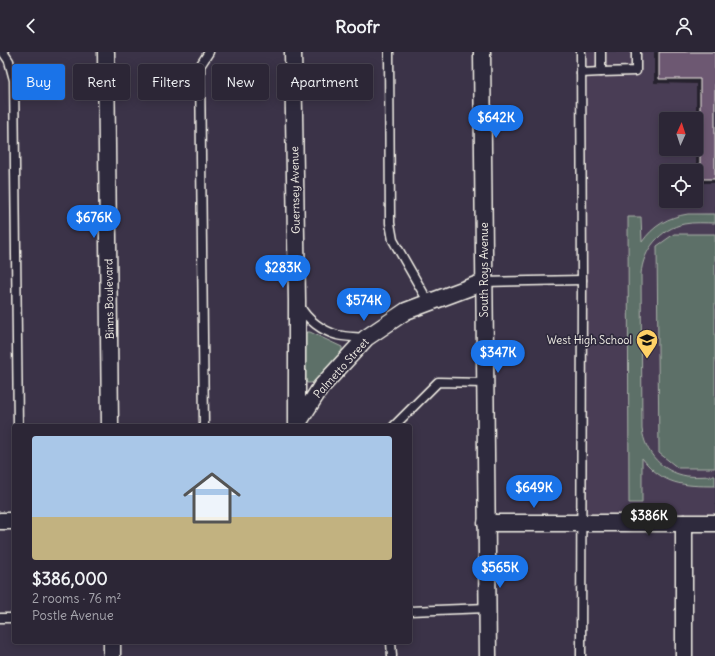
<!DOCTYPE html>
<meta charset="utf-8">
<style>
body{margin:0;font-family:Delius,sans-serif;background:#342e3e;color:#f1f3f6;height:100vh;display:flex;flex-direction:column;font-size:15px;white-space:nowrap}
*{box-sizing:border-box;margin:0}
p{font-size:13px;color:#a6a5ad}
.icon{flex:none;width:22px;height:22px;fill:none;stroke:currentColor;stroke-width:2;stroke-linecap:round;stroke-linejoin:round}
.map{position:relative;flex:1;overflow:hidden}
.drawer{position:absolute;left:12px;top:372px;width:400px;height:220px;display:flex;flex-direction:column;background:#2c2636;border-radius:4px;box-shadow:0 2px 10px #0003,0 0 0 1px #484351}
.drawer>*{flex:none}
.hud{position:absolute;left:12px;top:12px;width:400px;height:36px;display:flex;gap:8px}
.needle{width:26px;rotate:3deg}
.tools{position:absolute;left:659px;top:60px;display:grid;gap:8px}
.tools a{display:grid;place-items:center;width:44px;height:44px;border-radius:4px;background:#2c2636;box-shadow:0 2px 10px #0003,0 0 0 1px #484351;font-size:20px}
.price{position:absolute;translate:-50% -34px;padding:0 9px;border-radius:14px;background:#1a73e8;color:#fff;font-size:13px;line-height:26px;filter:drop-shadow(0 1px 2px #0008)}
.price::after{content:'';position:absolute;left:50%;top:24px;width:12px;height:9px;margin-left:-6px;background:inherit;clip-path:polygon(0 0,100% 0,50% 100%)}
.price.on{background:#222;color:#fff}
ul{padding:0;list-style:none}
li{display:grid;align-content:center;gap:8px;height:212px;padding:0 20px}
li span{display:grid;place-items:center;height:124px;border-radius:4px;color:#555}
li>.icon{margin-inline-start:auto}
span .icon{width:72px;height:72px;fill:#fffc;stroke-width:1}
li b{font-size:17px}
.chip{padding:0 14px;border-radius:4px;background:#2c2636;box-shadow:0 2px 10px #0003,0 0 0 1px #484351;font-size:14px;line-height:36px}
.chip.on{background:#1a73e8;color:#fff}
header{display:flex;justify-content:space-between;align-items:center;height:52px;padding:0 20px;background:#2c2636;font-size:18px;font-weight:800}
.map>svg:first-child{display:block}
.built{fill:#4a3e55;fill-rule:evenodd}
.green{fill:#5d6f67;stroke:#a8b0a8}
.shadow{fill:#0007}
.building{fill:#6d5972;stroke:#f4f1e8}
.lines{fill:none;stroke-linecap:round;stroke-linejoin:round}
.service-casing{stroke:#f4f1e8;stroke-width:11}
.minor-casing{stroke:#f4f1e8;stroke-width:19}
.service{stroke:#2f2a3d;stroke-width:8}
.minor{stroke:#2f2a3d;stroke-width:16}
.labels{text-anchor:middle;stroke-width:3.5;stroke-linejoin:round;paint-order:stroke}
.street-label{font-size:11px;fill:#f4f1e8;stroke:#2f2a3d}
.poi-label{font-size:11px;fill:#f4f1e8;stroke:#2f2a3d;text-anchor:end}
</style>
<header><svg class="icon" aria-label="back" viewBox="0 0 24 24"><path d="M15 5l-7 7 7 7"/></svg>Roofr<svg class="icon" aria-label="person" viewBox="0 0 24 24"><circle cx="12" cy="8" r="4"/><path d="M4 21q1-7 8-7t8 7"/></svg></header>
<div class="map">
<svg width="715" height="604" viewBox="0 0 715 604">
<rect width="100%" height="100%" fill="#3b3348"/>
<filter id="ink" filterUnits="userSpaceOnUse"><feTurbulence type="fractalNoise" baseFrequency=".025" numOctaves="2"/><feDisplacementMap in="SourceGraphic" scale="8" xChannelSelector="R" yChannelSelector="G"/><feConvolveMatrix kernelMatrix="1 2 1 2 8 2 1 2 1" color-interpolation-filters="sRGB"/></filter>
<g filter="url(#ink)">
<!-- built -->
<path class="built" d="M576 0H715V467L580 468ZM666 67H696V97H666ZM666 119H696V149H666Z"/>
<!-- green -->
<g class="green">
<path d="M688 162H715V171C705 171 694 170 684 172 660 177 643 198 641 222L642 377C645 401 662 420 687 424 696 425 706 424 715 424V434C683 434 663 433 642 406V451H629L628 165H641L642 190C653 174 668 165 688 162Z"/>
<polygon points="674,182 715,182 715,416 678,416 659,401 657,194"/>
<polygon points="306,280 310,280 342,295 342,300 316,329 311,331 307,331 305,326 304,282"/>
</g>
<!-- shadow -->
<polygon class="shadow" points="654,0 715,0 715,131 696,131 696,32 654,31"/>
<!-- building -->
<polygon class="building" points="659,0 715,0 715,127 700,127 700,27 659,27"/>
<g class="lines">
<!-- service casing -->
<g class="service-casing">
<g id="service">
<polyline points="3,0 9,9 14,28 18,374"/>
<polyline points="389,0 390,171 393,188 429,251"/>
<polyline points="581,0 582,228 581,604"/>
<polyline points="601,0 601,20 636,19 636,0"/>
<polyline points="581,21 601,20"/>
<polyline points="484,230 582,228"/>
<path d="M300 254C307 268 323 279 337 283 346 285 356 285 365 286"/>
<polyline points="204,374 200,14 209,0"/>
<polyline points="394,374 438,330 484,331"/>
<polyline points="410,559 487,556"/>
<polyline points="0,566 14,566"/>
<polyline points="391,590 392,604"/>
</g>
</g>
<!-- minor casing -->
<g class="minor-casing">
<g id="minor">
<polyline points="106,0 110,374"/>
<polyline points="293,0 297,248 297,372"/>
<polyline points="482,0 488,604"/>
<polyline points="298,371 321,335 366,286 406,259 484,230"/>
<polyline points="0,469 14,469"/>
<polyline points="486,471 715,471"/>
<polyline points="684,471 684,604"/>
<polyline points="112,590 112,604"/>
</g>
</g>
<!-- service -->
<use href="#service" class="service"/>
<!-- minor -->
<use href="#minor" class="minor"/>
</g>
</g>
<!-- icons -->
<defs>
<g id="school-pin" transform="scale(1.15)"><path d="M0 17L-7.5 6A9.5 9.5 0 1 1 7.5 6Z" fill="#ffd166" stroke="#2f2a3d"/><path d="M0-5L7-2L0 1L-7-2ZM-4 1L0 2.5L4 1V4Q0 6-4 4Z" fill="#111"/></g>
</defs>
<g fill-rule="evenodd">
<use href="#school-pin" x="647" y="288"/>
</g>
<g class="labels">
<!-- street labels -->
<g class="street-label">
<text transform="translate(295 138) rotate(-91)" y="4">Guernsey Avenue</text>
<text transform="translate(484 218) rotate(-90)" y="4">South Roys Avenue</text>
<text transform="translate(109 247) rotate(-91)" y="4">Binns Boulevard</text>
<text transform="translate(341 316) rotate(-48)" y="4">Palmetto Street</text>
</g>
<!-- poi labels -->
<g class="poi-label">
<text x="632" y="292">West High School</text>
</g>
</g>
</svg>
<div class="tools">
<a><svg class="needle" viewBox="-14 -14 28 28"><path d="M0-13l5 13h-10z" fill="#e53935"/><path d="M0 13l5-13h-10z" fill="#a6a5ad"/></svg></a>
<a><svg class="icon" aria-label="locate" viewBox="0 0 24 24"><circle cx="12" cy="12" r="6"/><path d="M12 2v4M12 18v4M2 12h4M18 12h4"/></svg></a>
</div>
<b class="price" style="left:496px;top:87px">$642K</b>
<b class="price" style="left:94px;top:187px">$676K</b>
<b class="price" style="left:283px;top:237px">$283K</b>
<b class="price" style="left:364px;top:270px">$574K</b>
<b class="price" style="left:498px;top:322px">$347K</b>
<b class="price" style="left:534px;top:457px">$649K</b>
<b class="price on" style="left:649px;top:485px">$386K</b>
<b class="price" style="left:500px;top:537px">$565K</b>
<div class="hud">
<a class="chip on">Buy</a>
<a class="chip">Rent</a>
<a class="chip">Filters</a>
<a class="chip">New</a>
<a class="chip">Apartment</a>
</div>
<section class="drawer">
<ul>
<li><span style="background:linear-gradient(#a9c7e8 65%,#c2b280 0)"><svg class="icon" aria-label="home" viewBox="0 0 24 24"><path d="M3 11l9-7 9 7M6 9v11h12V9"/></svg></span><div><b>$386,000</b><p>2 rooms · 76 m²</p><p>Postle Avenue</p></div></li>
</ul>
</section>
</div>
